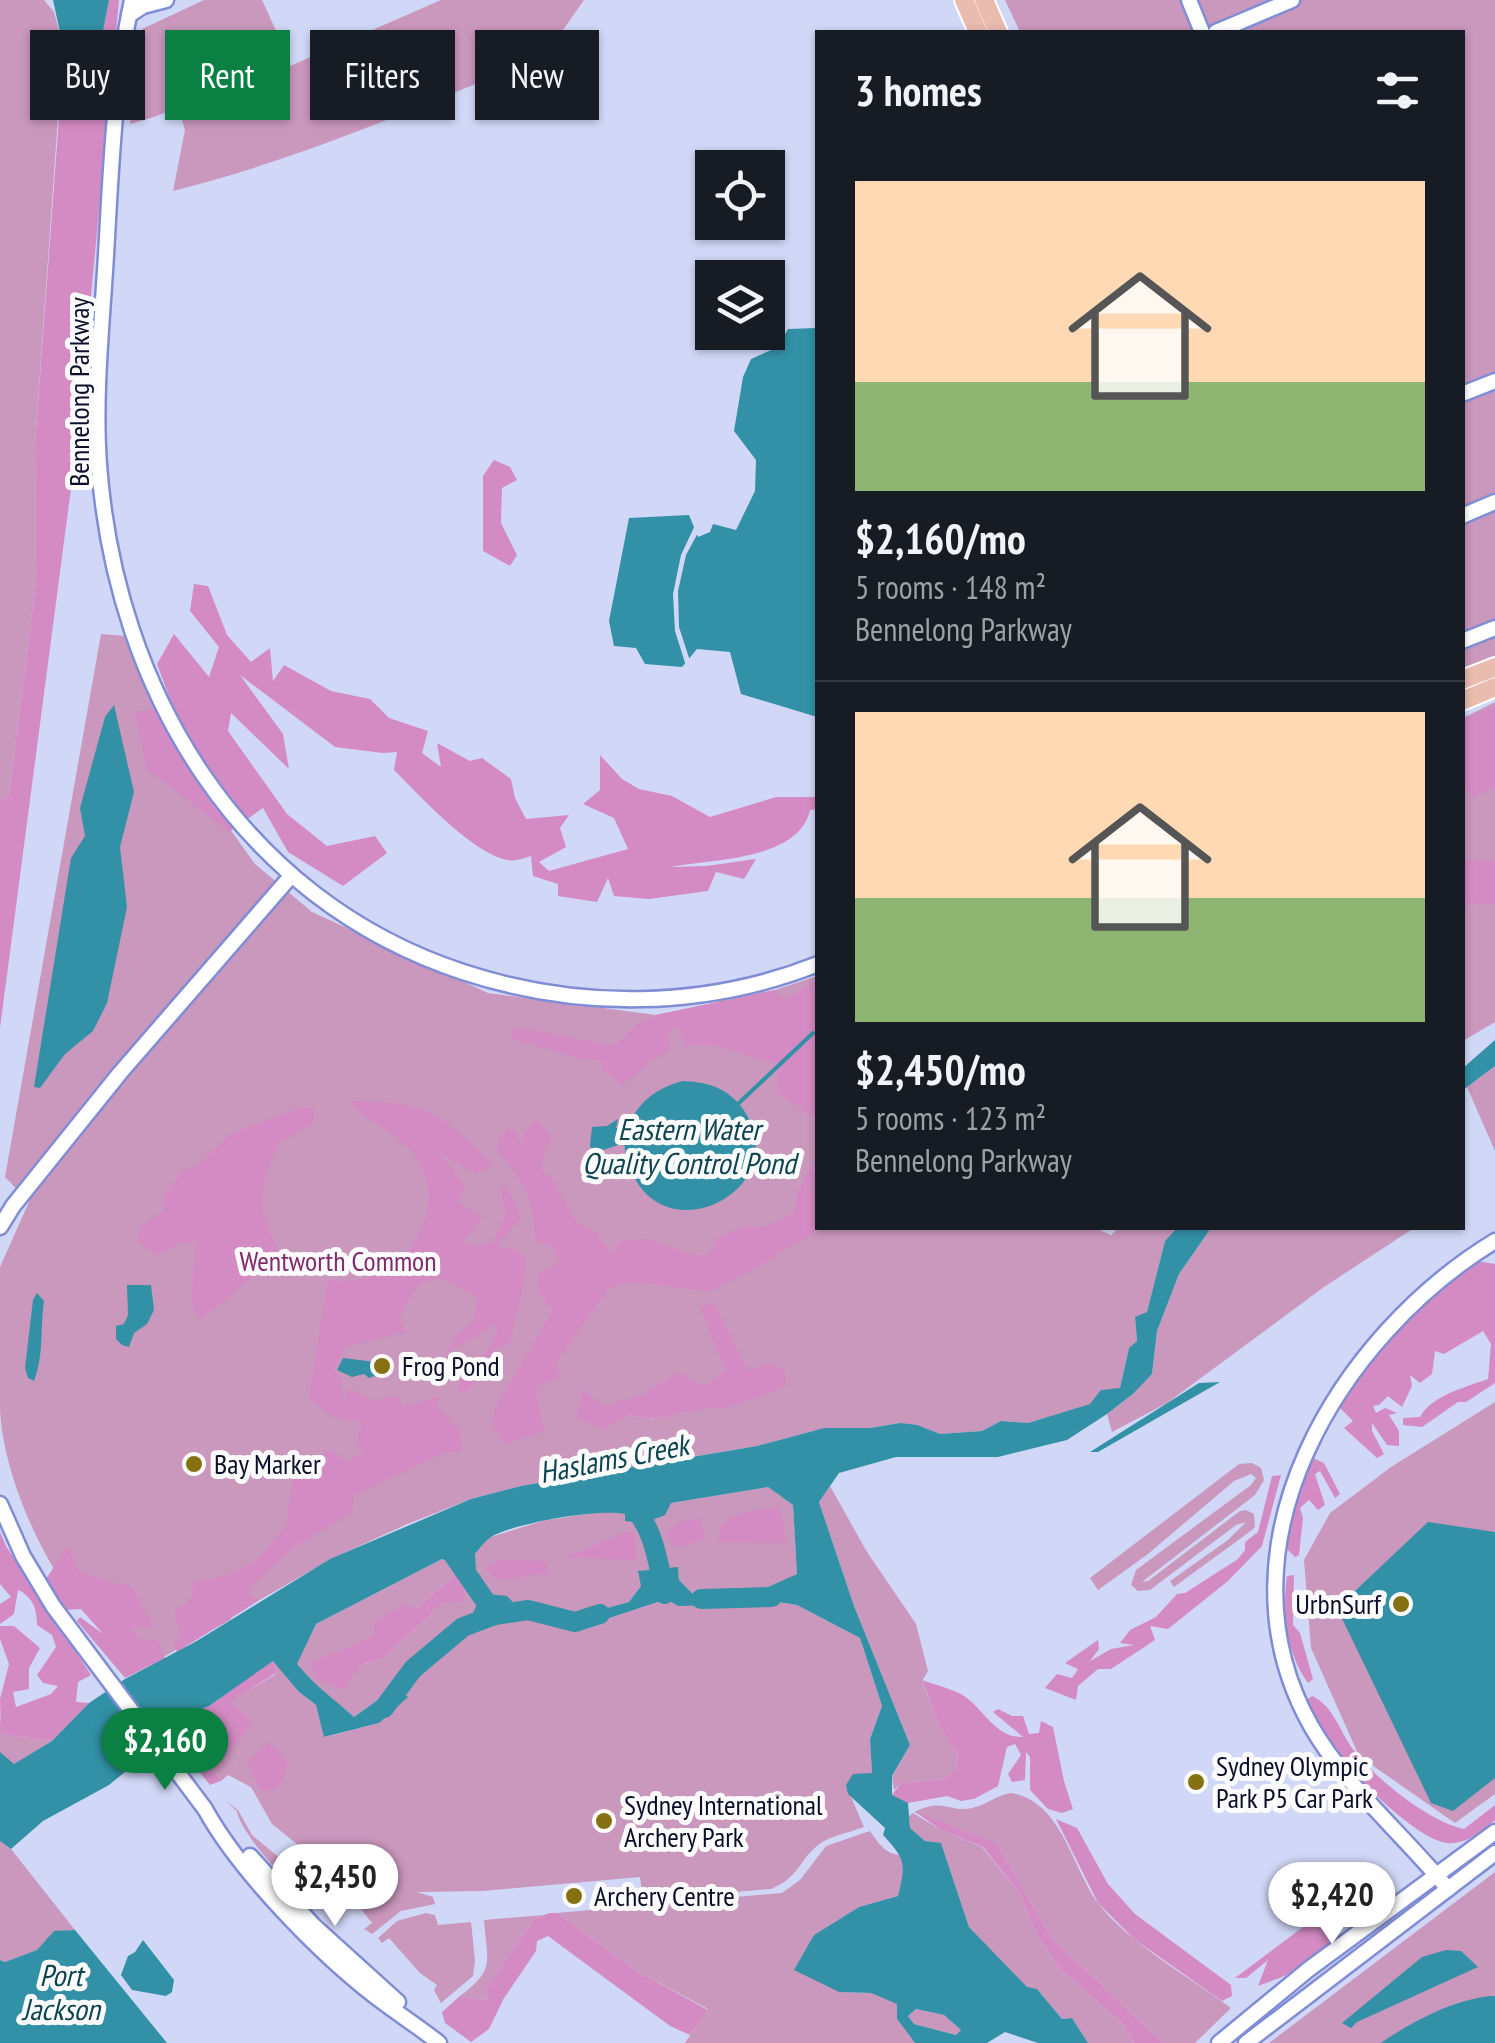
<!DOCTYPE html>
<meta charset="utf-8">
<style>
body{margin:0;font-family:"PT Sans Narrow",sans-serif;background:#20242c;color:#f1f3f6;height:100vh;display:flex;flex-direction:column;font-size:38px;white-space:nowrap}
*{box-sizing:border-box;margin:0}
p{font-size:32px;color:#9ea1a6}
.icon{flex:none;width:55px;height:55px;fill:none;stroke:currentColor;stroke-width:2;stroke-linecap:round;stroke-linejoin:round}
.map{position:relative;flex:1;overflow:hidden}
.drawer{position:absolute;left:815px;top:30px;width:650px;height:1200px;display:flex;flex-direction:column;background:#171b24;border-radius:0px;box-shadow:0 2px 8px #0004}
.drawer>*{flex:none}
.banner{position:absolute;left:30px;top:30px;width:635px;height:90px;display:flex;gap:20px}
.controls{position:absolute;left:695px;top:150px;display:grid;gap:20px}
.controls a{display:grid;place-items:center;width:90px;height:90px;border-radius:0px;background:#171b24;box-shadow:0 2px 8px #0004;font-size:50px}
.price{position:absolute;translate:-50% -85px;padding:0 22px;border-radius:35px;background:#fff;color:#222;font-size:32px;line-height:65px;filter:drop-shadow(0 2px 5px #0008)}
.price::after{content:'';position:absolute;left:50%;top:60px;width:30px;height:22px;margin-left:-15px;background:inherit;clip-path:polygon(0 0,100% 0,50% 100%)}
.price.selected{background:#0b8043;color:#fff}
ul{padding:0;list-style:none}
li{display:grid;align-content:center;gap:20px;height:530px;padding:0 40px}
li+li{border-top:2px solid #363941}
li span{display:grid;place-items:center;height:310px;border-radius:0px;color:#555}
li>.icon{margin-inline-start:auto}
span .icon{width:180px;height:180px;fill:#fffc;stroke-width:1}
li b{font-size:42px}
h2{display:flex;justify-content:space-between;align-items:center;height:120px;padding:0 40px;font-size:42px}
.pill{padding:0 35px;border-radius:0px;background:#171b24;box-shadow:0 2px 8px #0004;font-size:35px;line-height:90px}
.pill.selected{background:#0b8043;color:#fff}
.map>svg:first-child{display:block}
.green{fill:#ca97bd;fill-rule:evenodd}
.forest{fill:#d48bc3}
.water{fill:#3291a6;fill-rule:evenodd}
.pier{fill:#d1d8f7}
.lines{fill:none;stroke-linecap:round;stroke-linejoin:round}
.stream{stroke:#3291a6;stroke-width:4}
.river{stroke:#3291a6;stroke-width:20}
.minor-casing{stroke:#808dd5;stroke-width:19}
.major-casing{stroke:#fff;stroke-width:22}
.minor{stroke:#fff;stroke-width:14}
.major{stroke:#eabcaf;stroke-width:18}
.poi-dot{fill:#867112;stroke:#fbfbfb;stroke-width:4}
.labels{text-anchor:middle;stroke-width:10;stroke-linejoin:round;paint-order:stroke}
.street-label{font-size:28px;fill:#0b0e29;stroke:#fbfbfb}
.park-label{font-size:28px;fill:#802a70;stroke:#fbfbfb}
.poi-label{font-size:28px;fill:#0b0e29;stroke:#fbfbfb;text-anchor:start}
.water-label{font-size:30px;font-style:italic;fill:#0c444f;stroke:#fbfbfb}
</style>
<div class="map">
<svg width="1495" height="2043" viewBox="0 0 1495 2043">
<rect width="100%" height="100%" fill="#d1d8f7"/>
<!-- green -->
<g class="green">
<polygon points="0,0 44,0 54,12 63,46 35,444 36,582 9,795 0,799"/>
<polygon points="204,0 262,0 289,59 157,116 130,124 142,29"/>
<path d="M441 0H584L551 47 552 52C427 104 304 158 173 191L185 130 180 114Z"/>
<polygon points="1005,0 1495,0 1495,656 1463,670 1462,32 1020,32"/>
<path d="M101 634 127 636 174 751 255 864 312 912 488 993 656 1015 775 990 817 976V1209L815 1232 817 1225 818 1228H1095L1111 1235 1118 1228H1177L1165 1241 1147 1312 1135 1318 1137 1341 1129 1348 1120 1388 1091 1404 1028 1423 1001 1421 982 1431 940 1434 900 1423 870 1428H824L757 1446 521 1486 471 1499 405 1525 331 1559 258 1601 246 1591 230 1620 138 1671C115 1644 87 1618 67 1589 34 1542 2 1466 0 1408V1267L29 1202 5 1177ZM780 1390 656 1419 628 1415Z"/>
<polygon points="1495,702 1495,1022 1463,1041 1463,718"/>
<polygon points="1495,1066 1495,1151 1467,1087"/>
<polygon points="1211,1228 1414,1228 1324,1287 1167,1403 1112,1432 1107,1414 1134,1393 1152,1374 1157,1331 1179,1274"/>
<polygon points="1495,1402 1495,1794 1455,1823 1359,1756 1311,1648 1304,1560 1330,1513 1391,1467"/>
<polygon points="1252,1463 1261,1468 1264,1480 1255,1495 1142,1582 1148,1581 1240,1511 1246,1510 1254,1514 1255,1527 1252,1530 1174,1587 1170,1581 1228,1540 1246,1522 1236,1525 1150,1590 1138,1591 1131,1585 1136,1570 1251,1485 1256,1478 1251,1474 1234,1481 1148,1554 1098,1590 1090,1578 1239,1464"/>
<polygon points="830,1486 867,1552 916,1624 928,1671 922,1681 939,1727 958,1754 956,1770 945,1779 901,1783 894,1790 892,1777 910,1745 854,1606 819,1502"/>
<path d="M768 1487 793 1505 797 1574 748 1597 797 1605 860 1638 882 1706 870 1739 872 1773 846 1785 864 1827C849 1833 831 1835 818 1845 799 1861 798 1878 771 1889L643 1900 640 1877 483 1891 417 1892 433 1897 435 1904 401 1911 372 1934 364 1929 372 1923 333 1873 272 1824 251 1787 228 1775 221 1781 202 1759 225 1758 251 1722 230 1701 276 1674 273 1660 299 1692 316 1705 325 1737 379 1723 396 1687 354 1717C334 1699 314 1686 296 1665L316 1624 442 1559 475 1570V1554L488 1538 542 1521 611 1510 626 1514 671 1503ZM678 1568 679 1580 693 1594H728L667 1599 585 1626 579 1616 629 1602 641 1586ZM454 1576 444 1602 383 1659 361 1665 373 1636 414 1610Z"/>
<polygon points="0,1716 2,1734 52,1741 13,1765 0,1752"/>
<path d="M1011 1793C1062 1801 1072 1868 1098 1903 1127 1942 1191 1978 1231 2008L1195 2043H1163L1051 1937 996 1842 914 1812C944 1797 949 1813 972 1808 986 1805 997 1795 1011 1793Z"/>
<path d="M225 1801 238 1810 252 1835 292 1868V1875L322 1892 317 1899 320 1904C298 1898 240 1834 237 1811Z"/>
<polygon points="913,1813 941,1830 982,1847 1018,1891 1039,1939 1061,1970 1122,2023 1134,2043 1088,2043 1072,2018 1062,2019 1037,1989 1027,1988 969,1927 941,1844 925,1841 910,1828 909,1816"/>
<path d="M870 1831C879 1844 885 1854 901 1855L905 1867 898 1896 859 1907 814 1935 803 1957 839 1992 871 1993 898 2004 897 2019 915 2043H685L708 2009 635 1970 557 1913 782 1893 800 1880 826 1846Z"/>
<polygon points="0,1841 11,1849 75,1930 54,1932 37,1950 5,1962 0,1960"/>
<polygon points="1495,1872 1495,2043 1269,2043"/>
<polygon points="426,1913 435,1915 438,1925 471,1922 475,1961 473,1976 441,2003 434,1990 437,1985 420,1973 389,1938 382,1943 378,1938 397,1921"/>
<path d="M543 1915 534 1919 487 1987 490 2000 460 1996C496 1969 487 1962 484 1920Z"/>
<polygon points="916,2009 944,2015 961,2030 956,2035 914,2024 908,2016"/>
</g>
<!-- forest -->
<g class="forest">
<polygon points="109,0 119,0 77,443 0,1028 0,799 9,795 36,582 35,444 62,77 96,68"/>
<polygon points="494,460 510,467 517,480 502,488 501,523 517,555 510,566 483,551 483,476"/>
<path d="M194 584 208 586 227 635 251 662 270 648 273 681 284 665 331 691 370 699 389 718 428 731 422 753 441 767 437 743 470 761 482 758 511 779 515 798 526 819 569 815 560 828 566 847 539 862 549 871 628 849 614 818 583 804 600 790V755L622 779 639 789 672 796 710 817 776 797H817V809L810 810C799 861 710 859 670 867L706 866 756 859 744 879 716 872 708 891 649 899 614 896 608 878 597 902 558 896V884L533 876 531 856C524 858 514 862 507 860 471 852 420 796 394 770L397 752 383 753 335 747 240 675 283 734 289 769 231 713 228 731 287 814 327 846 375 836 387 853 343 886 288 852 263 808 229 832 147 769 135 712 173 707 157 664 174 634 209 677 219 647 190 611Z"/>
<polygon points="1495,706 1495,788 1472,797 1463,787 1463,719"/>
<polygon points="1463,859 1495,862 1495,904 1471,903 1463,909"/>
<path d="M817 980V1120L777 1092 778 1063C744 1059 719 1038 685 1047L679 1028 673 1026 667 1036 670 1050 648 1063 623 1085 601 1069 604 1061C577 1061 539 1045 510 1038L515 1027 615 1046 636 1025 656 1015 775 990 786 999Z"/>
<path d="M352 1101C430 1103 439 1111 493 1165L475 1174 438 1151 465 1186 459 1202 483 1217 463 1241 473 1246 492 1243 506 1214 501 1190 506 1184 521 1219 499 1242 503 1250 509 1246 526 1257 524 1282 510 1343 494 1349V1373H487L464 1393 458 1390 465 1366 483 1357 498 1331 495 1324 445 1355 456 1337 474 1321 477 1298C435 1271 421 1269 400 1318L405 1332 346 1347 333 1369 341 1378 344 1398 351 1388 373 1401 398 1396 403 1406 439 1397 436 1406 459 1430 462 1452 445 1453 354 1495 352 1513 294 1547 247 1590 258 1601 177 1652 174 1644 180 1634 175 1612 190 1600 195 1582 228 1575 257 1560 287 1525 294 1466 298 1456 311 1463 326 1451 333 1450 347 1462 363 1452 357 1441 362 1422 333 1417 309 1399 328 1279C392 1294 454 1220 418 1160 403 1136 374 1125 353 1106Z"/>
<path d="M314 1107 313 1123 280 1143C256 1188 256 1210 280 1254L201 1320 191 1304 196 1243 181 1242 158 1256 138 1240 140 1228 165 1209 161 1201 182 1172 197 1166 231 1134 299 1108Z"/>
<path d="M537 1120 552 1137 543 1153 542 1172 551 1178 576 1221 594 1231 612 1253 621 1241 645 1239 695 1255H709L718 1237 744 1227 768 1226 795 1213 797 1192 817 1158V1225L815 1232 756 1268 710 1291 632 1282 610 1287 556 1362 560 1378 535 1387 544 1432 505 1444 492 1425 495 1409 553 1310 538 1291V1274L560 1262 552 1247 536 1240C531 1193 527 1186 497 1151L500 1137 509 1128 516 1132 521 1146 525 1131Z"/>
<path d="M1471 1260 1495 1264V1383L1466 1402H1458L1422 1427 1403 1425V1418L1420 1417C1432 1395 1466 1387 1488 1379L1491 1344 1483 1331 1444 1354 1435 1351 1432 1374 1420 1383 1410 1375 1412 1386 1402 1407 1388 1396 1379 1405 1373 1406 1376 1413 1385 1408 1397 1413 1389 1415 1399 1431V1446L1387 1445 1372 1423V1431L1384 1454 1377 1458 1344 1428 1353 1421 1337 1405 1395 1332Z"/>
<polygon points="713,1302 748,1371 767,1365 784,1369 787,1387 720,1410 711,1407 656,1419 628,1415 603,1430 577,1416 583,1390 604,1406 645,1394 678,1373 705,1386 725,1370 700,1307"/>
<polygon points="1313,1458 1324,1463 1340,1494 1335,1498 1320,1471 1315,1474 1325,1505 1318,1510 1309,1500 1300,1508 1303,1518 1299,1555 1295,1557 1285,1547 1296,1496"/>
<polygon points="1281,1475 1262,1546 1228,1581 1168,1629 1150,1626 1155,1640 1111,1669 1098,1669 1078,1686 1076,1700 1045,1688 1057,1674 1072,1678 1078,1669 1065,1663 1098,1640 1099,1649 1090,1661 1111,1649 1134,1645 1120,1643 1130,1630 1156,1617 1177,1594 1185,1593 1238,1559 1245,1550 1245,1542 1258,1532 1272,1476"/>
<polygon points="779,1506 787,1543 718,1542 721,1526 738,1514"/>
<polygon points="700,1519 705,1540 676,1548 666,1534 678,1522"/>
<polygon points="628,1531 635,1532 636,1560 567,1557"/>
<path d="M0 1532 6 1546 91 1675 78 1682 76 1702 89 1703 52 1741 1 1734 0 1699 9 1664 0 1639V1626H14L40 1648 29 1668V1689L13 1692 16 1707 51 1694 58 1686 43 1683 37 1675 56 1647 52 1635 37 1625C37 1609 33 1597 18 1590L14 1614 0 1624V1604L11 1597 0 1584Z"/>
<polygon points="67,1547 80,1573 132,1587 153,1626 130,1628 139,1640 157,1640 165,1658 125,1678 77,1621 80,1617 103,1634 81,1609 65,1610 46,1579"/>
<polygon points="500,1560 546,1561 548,1573 497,1580 486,1569"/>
<path d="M1294 1575 1293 1625 1300 1633 1313 1679 1308 1683C1286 1653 1282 1611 1287 1576Z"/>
<polygon points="454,1576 459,1577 465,1588 461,1602 444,1602 383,1659 360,1665 343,1690 316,1679 311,1663 373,1636 375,1622 406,1604 414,1610"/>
<polygon points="273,1660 276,1673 231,1701 252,1723 225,1758 203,1759 221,1781 210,1785 166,1731 179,1719 209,1706"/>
<path d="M922 1680C935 1685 955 1689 967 1698 986 1713 997 1738 1023 1737L993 1712 998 1709 1012 1716H1023L1029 1734 1039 1733 1041 1721 1053 1727 1064 1781 1073 1809 1062 1813 1048 1809 1030 1790V1757L1026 1752 1025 1780 1012 1782 1008 1774 1021 1755 1015 1744 1007 1747 998 1786 974 1799 961 1801 947 1796 908 1803 891 1796 901 1783 945 1779 956 1769 958 1754 939 1727Z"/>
<path d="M1312 1696C1334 1706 1340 1733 1355 1752 1377 1780 1430 1822 1464 1829L1495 1805V1820C1483 1831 1465 1845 1447 1843 1417 1840 1349 1773 1336 1747L1329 1744 1306 1700Z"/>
<path d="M269 1742 287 1762C287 1779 277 1794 259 1790L248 1762Z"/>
<polygon points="915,1812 996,1842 1051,1937 1163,2043 1134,2043 1122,2023 1061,1970 1039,1939 1018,1891 983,1847 941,1830"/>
<polygon points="1056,1819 1077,1828 1108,1884 1135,1914 1231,1985 1232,1996 1222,2001 1134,1939 1098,1903"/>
<path d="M1335 1903 1347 1912C1336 1923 1335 1932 1327 1946 1315 1967 1279 1978 1258 1986L1268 1960 1246 1978H1235Z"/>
<polygon points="549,1913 557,1913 635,1970 708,2010 690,2035 670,2026 548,1936 537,1941 536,1951 504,1998 489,2029 471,2042 445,2023 442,2012 460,1996 489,2000 487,1987 534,1919"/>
</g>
<!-- water -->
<g class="water">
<polygon points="53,0 109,0 96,68 62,77 63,46"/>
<polygon points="817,328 817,717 741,694 730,652 697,649 682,667 645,664 636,648 614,646 609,621 629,518 689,515 698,537 710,532 713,524 736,530 755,491 756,460 734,431 743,377 751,359 778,347 788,329"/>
<polygon points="114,705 134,792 120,847 127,907 107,1003 93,1031 65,1054 40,1088 34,1087 71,858 85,836 80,808 105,717"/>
<polygon points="1495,1040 1495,1066 1463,1090 1463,1068"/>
<path d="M683 1081C708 1082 728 1088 743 1109 802 1194 641 1269 624 1143L594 1153 590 1146 592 1127 607 1126 618 1119 616 1128 626 1129C639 1102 654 1089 683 1081Z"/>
<path d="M1177 1228H1211L1179 1274 1157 1331 1152 1374 1134 1393 1107 1414 1067 1440 998 1457H896L839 1473 819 1502 854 1606 910 1745 892 1776V1795L908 1803 910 1828 925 1841 941 1843 969 1927 1027 1987 1037 1989 1062 2019 1072 2018 1088 2043H1038L1005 2032 987 2043H915L897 2019V2004L871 1993 839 1992 794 1970 814 1935 859 1907 898 1896C906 1863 906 1860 883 1835L885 1828 848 1794 846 1785 853 1774 872 1773 870 1739 882 1706 860 1638 797 1605 746 1597 797 1574 793 1505 768 1487 671 1503 665 1515 644 1523 625 1521V1514C600 1508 514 1523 491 1537 485 1541 480 1548 475 1554L476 1571 442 1559 316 1624 297 1664C315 1686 333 1698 354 1717L396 1687 408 1697 379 1723 324 1737 316 1705 299 1692 273 1661 209 1706 179 1719 159 1744 109 1785 43 1821 11 1849 0 1841V1752L14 1764 52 1741 89 1703 125 1679 195 1642 330 1559 471 1499 521 1486 757 1446 824 1428H870L900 1423 917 1425 940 1434 982 1431 1001 1421 1028 1423 1090 1404 1101 1390 1120 1388 1129 1348 1137 1341 1135 1317 1147 1312 1165 1241ZM916 2009 944 2015 961 2030 956 2035 914 2024 908 2016Z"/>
<polygon points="127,1285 151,1285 154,1310 147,1324 134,1333 129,1347 122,1345 116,1339 116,1326 124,1324 128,1315"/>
<path d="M37 1293 44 1301C40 1329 44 1355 34 1381L28 1378 25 1368 33 1300Z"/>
<polygon points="343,1358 376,1362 385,1372 369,1378 364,1374 352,1377 337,1370"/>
<polygon points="1220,1382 1098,1452 1090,1452 1199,1383"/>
<polygon points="1428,1522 1495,1532 1495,1778 1453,1811 1431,1803 1337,1608"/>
<polygon points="678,1567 679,1580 693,1594 730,1594 717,1605 678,1606 667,1599 585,1626 575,1622 578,1616 629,1602 641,1586 638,1571"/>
<polygon points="487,1594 507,1596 523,1613 466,1632 476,1606"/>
<polygon points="75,1930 167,2043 0,2043 0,1960 5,1962 37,1950 54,1931"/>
<polygon points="143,1940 174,1980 172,1992 166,1996 132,1990 121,1975 128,1956 135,1952"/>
<polygon points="1446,1950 1461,1951 1478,1967 1357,2022 1351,2028 1342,2023 1422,1957"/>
<path d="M1495 1996V2043H1381C1411 2022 1458 1997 1495 1996Z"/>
</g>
<!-- pier -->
<polygon class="pier" points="697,521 700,529 686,555 678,591 679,627 691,664 687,669 675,631 673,594 681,555"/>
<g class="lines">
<!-- stream -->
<polyline class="stream" points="739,1103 813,1033"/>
<!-- river -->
<g class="river">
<path d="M628 1503C654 1524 658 1563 665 1594"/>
<polyline points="448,1547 495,1615"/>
<polyline points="701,1599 772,1597"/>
<polyline points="384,1708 413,1669 463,1627 495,1615 528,1610 575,1622 600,1614"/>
</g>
<!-- minor casing -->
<g class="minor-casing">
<g id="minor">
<path d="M132 0C114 84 111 169 106 255 102 324 94 396 99 465 116 692 241 899 463 972 579 1010 704 1009 818 964"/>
<polyline points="1189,0 1202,32"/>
<polyline points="129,15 143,6 166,0"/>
<polyline points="1216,32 1292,0"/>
<polyline points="1462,394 1495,381"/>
<polyline points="1462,516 1495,502"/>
<polyline points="1462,641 1495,628"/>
<polyline points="0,1227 13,1206 120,1073 291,876"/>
<path d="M0 1504 23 1556 53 1606 205 1809C239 1871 319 1953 376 1997 397 2013 419 2027 439 2043"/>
<polyline points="250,1856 313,1925 398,2002"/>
<path d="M1448 1889C1403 1834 1346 1787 1311 1726 1210 1547 1339 1336 1495 1241"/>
<polyline points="1219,2043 1309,1969 1495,1832"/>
<polyline points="1246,2043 1495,1853"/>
</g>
</g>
<!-- major casing -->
<g class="major-casing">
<g id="major">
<polyline points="964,0 978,32"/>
<polyline points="984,0 998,32"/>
<polyline points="1462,680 1495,667"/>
<polyline points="1462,701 1495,687"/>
</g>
</g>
<!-- minor -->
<use href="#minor" class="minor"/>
<!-- major -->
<use href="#major" class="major"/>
</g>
<!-- markers -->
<g class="poi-dot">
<circle cx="382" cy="1366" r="10"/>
<circle cx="194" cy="1464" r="10"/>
<circle cx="1401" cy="1604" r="10"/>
<circle cx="1196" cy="1782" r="10"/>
<circle cx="604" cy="1821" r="10"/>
<circle cx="574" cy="1896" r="10"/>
</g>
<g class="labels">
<!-- street labels -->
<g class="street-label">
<text transform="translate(79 392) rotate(-90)" y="10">Bennelong Parkway</text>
</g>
<!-- park labels -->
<g class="park-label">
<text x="338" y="1271">Wentworth Common</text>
</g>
<!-- poi labels -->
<g class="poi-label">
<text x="402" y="1376">Frog Pond</text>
<text x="214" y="1474">Bay Marker</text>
<text x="1381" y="1614" text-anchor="end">UrbnSurf</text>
<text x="1216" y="1776">Sydney Olympic<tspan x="1216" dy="32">Park P5 Car Park</tspan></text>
<text x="624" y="1815">Sydney International<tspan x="624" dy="32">Archery Park</tspan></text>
<text x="594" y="1906">Archery Centre</text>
</g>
<!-- water labels -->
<g class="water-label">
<text x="689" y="1140">Eastern Water<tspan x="689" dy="34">Quality Control Pond</tspan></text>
<text transform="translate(614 1459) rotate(-11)" y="10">Haslams Creek</text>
<text x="61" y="1986">Port<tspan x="61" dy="34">Jackson</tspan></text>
</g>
</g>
</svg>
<div class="controls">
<a><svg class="icon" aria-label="locate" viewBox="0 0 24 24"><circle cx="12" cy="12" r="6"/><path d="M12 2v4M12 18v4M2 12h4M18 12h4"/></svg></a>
<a><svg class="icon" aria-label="layers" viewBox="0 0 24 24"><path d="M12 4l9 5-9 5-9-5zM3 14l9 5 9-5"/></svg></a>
</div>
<b class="price selected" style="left:165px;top:1793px">$2,160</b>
<b class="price" style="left:335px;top:1929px">$2,450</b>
<b class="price" style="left:1332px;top:1947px">$2,420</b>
<div class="banner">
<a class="pill">Buy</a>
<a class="pill selected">Rent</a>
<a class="pill">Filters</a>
<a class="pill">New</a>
</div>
<section class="drawer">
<h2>3 homes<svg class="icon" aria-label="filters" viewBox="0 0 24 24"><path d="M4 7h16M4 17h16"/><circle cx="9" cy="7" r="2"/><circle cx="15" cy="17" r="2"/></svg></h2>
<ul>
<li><span style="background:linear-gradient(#ffd9b3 65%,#8fb573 0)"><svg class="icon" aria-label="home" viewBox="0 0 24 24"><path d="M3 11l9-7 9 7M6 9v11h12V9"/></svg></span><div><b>$2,160/mo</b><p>5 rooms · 148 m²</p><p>Bennelong Parkway</p></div></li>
<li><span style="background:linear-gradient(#ffd9b3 60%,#8fb573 0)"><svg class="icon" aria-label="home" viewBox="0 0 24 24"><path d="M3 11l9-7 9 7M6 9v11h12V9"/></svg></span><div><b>$2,450/mo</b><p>5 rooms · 123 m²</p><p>Bennelong Parkway</p></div></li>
</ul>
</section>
</div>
